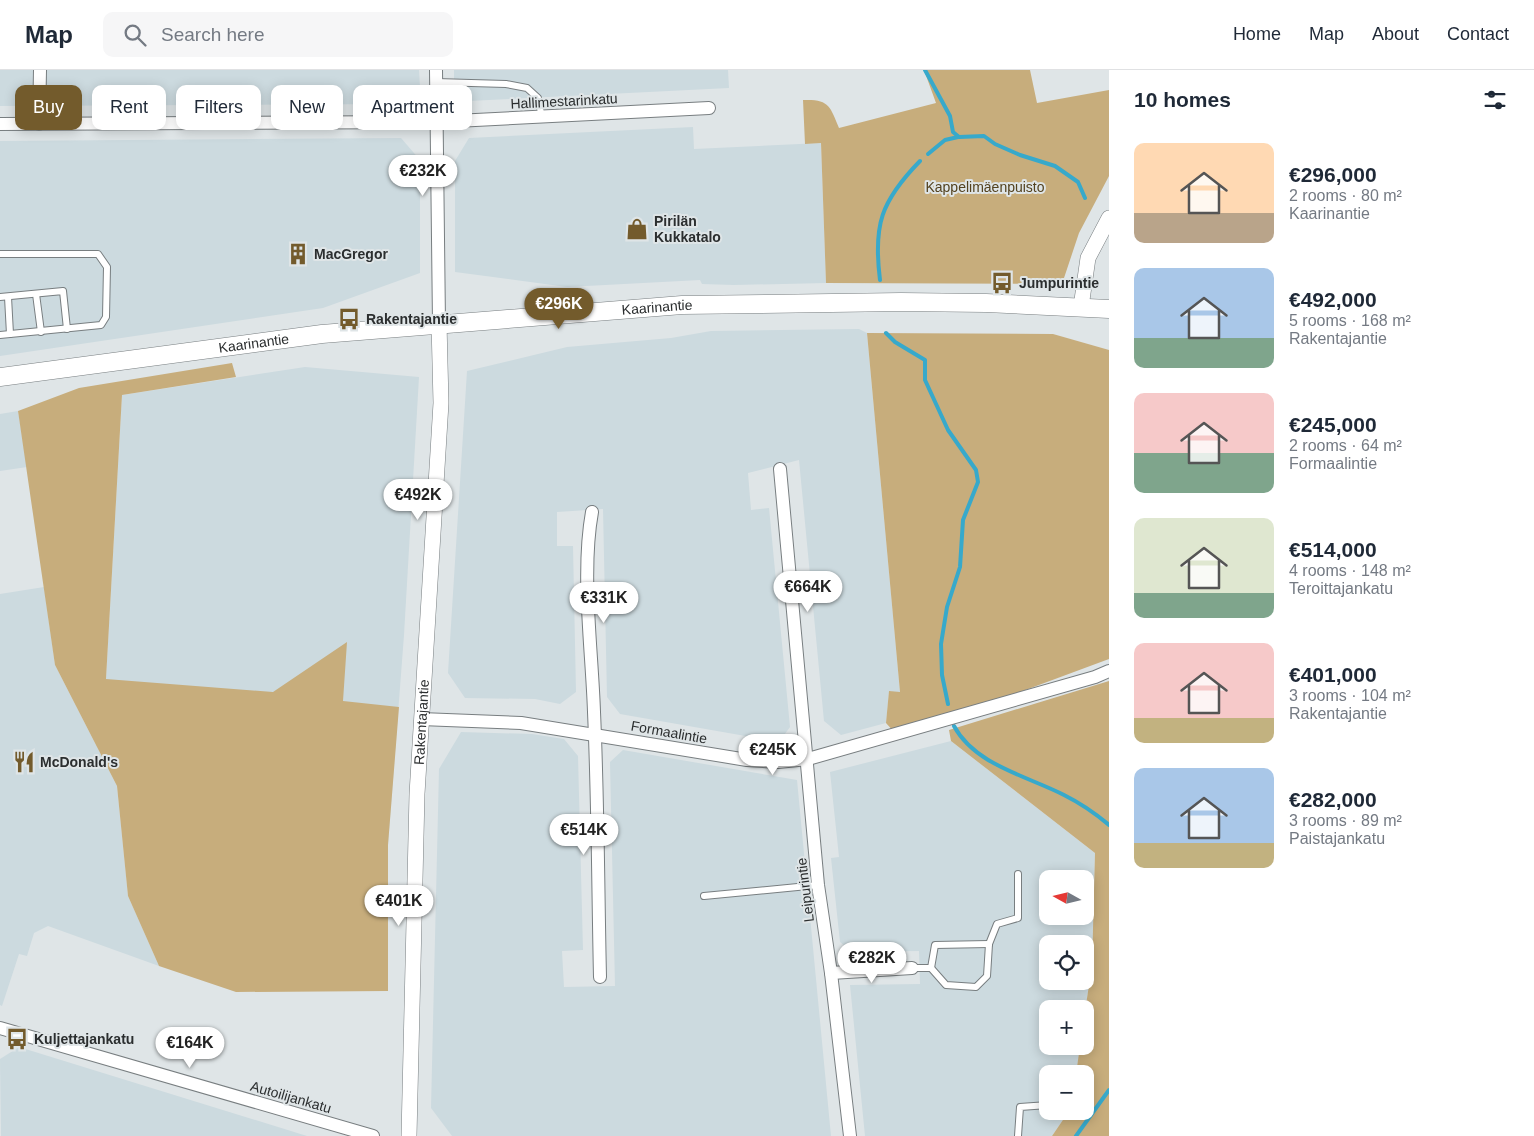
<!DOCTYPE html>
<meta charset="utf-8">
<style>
body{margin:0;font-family:Helvetica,sans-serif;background:#f6f6f7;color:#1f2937;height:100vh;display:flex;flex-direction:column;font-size:19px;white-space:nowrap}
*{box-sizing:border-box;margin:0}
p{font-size:16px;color:#747a83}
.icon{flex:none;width:28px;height:28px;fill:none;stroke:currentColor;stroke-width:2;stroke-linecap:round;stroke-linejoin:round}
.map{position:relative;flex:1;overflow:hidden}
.side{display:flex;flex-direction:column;background:#fff;width:425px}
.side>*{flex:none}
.guide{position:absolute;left:15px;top:15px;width:475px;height:45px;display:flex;gap:10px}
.needle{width:32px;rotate:278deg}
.fabs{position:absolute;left:1039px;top:800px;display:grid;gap:10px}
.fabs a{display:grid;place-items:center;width:55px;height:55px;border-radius:10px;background:#fff;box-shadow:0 2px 12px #0003;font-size:25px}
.price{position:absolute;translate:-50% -42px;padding:0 11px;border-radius:18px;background:#fff;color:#222;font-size:16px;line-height:32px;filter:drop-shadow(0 1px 2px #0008)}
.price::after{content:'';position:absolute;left:50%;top:30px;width:15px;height:11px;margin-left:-8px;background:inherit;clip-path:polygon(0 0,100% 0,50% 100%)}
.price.selected{background:#735b2c;color:#fff}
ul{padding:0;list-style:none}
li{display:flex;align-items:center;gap:15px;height:125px;padding:0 25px}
li span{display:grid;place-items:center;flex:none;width:140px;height:100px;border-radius:10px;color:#555}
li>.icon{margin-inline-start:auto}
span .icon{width:60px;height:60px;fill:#fffc;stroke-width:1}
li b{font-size:21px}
h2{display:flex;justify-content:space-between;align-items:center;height:60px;padding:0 25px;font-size:21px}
.chip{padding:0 18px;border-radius:10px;background:#fff;box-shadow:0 2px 12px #0003;font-size:18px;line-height:45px}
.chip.selected{background:#735b2c;color:#fff}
header{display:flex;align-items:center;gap:30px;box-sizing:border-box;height:70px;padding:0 25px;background:#fff;border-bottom:1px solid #e0e1e3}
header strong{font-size:24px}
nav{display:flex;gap:28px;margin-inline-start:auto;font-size:18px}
.search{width:350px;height:45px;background:#f6f6f7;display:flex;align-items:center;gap:12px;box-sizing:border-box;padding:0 18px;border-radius:10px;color:#747a83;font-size:19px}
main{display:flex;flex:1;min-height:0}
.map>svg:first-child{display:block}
.built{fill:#ccdadf;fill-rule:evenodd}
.green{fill:#c7ad7c}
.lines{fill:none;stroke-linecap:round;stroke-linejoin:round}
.stream{stroke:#37a9cb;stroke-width:4}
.service-casing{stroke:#787e80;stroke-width:8}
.minor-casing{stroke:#787e80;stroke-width:14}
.tertiary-casing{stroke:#787e80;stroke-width:16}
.secondary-casing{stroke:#787e80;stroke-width:19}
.service{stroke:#fff;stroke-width:6}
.minor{stroke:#fff;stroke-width:12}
.tertiary{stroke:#fff;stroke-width:15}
.secondary{stroke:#fff;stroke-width:18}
.labels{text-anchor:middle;stroke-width:4;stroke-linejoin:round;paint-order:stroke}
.street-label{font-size:14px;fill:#2b2e2f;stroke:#dfe5e7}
.park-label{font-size:14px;fill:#53421f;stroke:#dfe5e7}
.poi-label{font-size:14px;font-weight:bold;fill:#2b2e2f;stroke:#dfe5e7;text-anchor:start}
</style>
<header>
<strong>Map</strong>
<div class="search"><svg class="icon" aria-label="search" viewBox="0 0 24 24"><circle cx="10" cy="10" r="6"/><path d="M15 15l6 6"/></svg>Search here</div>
<nav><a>Home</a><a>Map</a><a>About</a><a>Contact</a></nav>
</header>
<main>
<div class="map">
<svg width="1109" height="1066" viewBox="0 0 1109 1066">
<rect width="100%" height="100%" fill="#dfe5e7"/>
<!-- built -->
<g class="built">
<polygon points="0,0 419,0 420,17 403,34 0,36"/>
<polygon points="454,0 728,0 729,18 468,31 454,16"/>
<polygon points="693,57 694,79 821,73 826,213 734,215 702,214 700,210 567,217 455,202 455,91 469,68"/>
<polygon points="401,68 420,90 420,203 323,238 0,286 0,71"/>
<polygon points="859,259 867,263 900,622 889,622 886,653 841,665 824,651 799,390 748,403 751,440 769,438 790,657 779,672 620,644 607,627 603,439 557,442 557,476 573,476 576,622 560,634 535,629 465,628 448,603 467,301 567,277 671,268 711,261"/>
<polygon points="305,297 419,307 404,565 388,775 106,609 122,325"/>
<polygon points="18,341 27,397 0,401 0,344"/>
<polygon points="44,517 55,595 117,716 128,826 159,896 48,856 34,863 27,886 19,884 2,936 0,935 0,524"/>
<polygon points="461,662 532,664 564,669 578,686 583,880 562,881 564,917 615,916 610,692 623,680 797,710 831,1066 452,1066 431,1038 439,699"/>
<path d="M951 671 1095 783 1092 896 1085 941V939H1048V976H1080L1076 1004H1048V1041H1069L1052 1066H865L850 915 920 914 919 881 852 882 840 872 831 788 839 787 830 702ZM1048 809H1085V846H1048ZM1048 874H1085V911H1048Z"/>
<polygon points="19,977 307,1066 1,1066 0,989"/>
</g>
<!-- green -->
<g class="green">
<path d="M924 0H1030L1037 33 1109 20V106L1079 163 1062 214 826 213 821 73 805 74 803 30C829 29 830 36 839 58L936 33Z"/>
<polygon points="867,263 1053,264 1109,280 1109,589 944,650 895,663 886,653 889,621 900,622"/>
<polygon points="232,293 236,307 122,325 106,609 273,622 347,572 343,631 399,637 388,775 388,921 236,922 159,896 128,826 117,716 55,595 18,341 79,318"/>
<polygon points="1109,611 1109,1066 1052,1066 1069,1041 1085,1041 1085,1004 1076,1004 1080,976 1085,976 1085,941 1092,896 1095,783 951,671 949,660"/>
</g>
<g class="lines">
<!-- stream -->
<g class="stream">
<polyline points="925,0 950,46 953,62 959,67 984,66 995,74 1020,85 1055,96 1078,112 1085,128"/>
<polyline points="928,84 945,70 958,67"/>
<path d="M880 210C873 155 881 131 920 91"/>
<polyline points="886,263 895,272 925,290 925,310 948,360 976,400 978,412 963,450 960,497 947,537 941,574 942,605 948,634"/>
<path d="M954 656C975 695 1027 706 1064 725 1080 733 1095 743 1109 755"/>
<polyline points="1076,1066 1109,1020"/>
</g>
<!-- service casing -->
<g class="service-casing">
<g id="service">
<polyline points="436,12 506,14 527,18 538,28 542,48"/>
<polyline points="0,184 98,184 107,197 106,247 101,255 0,265"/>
<polyline points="36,224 41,262"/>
<polyline points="0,227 63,221 67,259"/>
<polyline points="8,227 10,264"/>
<polyline points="704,826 818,815"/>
<polyline points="912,898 931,898 946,915 976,917 987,906 989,874 997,854 1018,848 1018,804"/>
<polyline points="931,898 935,875 989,874"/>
<polyline points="1018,1066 1020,1037 1048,1035"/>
</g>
</g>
<!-- minor casing -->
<g class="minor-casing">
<g id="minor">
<polyline points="436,0 439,253"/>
<polyline points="0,54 436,52 709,38"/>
<polyline points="39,54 40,0"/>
<polyline points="780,399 818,815 831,903 850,1066"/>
<path d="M592 442C581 503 592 580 594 642 598 731 598 819 600 907"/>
<polyline points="421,649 521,653 747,690 778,692 808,689 1095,607 1109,601"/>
<polyline points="831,903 912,898"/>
<polyline points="0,958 373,1066"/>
</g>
</g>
<!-- tertiary casing -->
<g class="tertiary-casing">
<g id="tertiary">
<polyline points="1081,237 1088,188 1109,148"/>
<path id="s1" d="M409 1066 417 724 441 333 439 253"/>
</g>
</g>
<!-- secondary casing -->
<g class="secondary-casing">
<g id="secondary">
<path id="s2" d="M0 307 322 264 682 235 901 232 986 233 1109 239"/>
</g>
</g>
<!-- service -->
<use href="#service" class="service"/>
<!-- minor -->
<use href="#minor" class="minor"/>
<!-- tertiary -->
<use href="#tertiary" class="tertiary"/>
<!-- secondary -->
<use href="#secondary" class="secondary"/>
</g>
<!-- icons -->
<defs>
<g id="shop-bare" transform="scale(1.725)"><path d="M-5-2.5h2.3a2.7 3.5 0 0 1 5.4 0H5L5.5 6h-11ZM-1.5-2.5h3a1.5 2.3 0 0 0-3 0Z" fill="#735b2c" stroke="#dfe5e7" stroke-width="2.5" paint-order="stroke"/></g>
<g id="building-bare" transform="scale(1.725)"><path d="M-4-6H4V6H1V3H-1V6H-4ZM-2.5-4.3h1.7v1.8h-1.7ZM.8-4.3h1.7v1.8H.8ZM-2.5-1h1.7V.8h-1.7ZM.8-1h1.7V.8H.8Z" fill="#735b2c" stroke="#dfe5e7" stroke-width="2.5" paint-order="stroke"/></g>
<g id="bus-bare" transform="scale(1.725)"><path d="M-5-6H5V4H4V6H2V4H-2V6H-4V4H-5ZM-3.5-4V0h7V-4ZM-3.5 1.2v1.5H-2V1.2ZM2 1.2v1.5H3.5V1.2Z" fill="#735b2c" stroke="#dfe5e7" stroke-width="2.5" paint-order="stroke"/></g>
<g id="restaurant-bare" transform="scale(1.725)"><path d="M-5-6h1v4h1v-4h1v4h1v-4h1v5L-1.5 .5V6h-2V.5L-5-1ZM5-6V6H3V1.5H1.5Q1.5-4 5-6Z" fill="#735b2c" stroke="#dfe5e7" stroke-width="2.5" paint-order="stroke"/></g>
</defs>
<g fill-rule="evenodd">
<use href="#shop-bare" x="637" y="159"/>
<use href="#building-bare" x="298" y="184"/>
<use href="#bus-bare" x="1002" y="213"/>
<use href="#bus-bare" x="349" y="249"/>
<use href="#restaurant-bare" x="24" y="692"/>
<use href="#bus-bare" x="17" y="969"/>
</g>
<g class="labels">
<!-- street labels -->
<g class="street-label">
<text transform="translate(564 31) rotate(-3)" y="5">Hallimestarinkatu</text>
<text dy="5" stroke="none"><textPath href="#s2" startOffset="661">Kaarinantie</textPath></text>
<text dy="5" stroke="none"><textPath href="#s2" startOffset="256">Kaarinantie</textPath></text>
<text dy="5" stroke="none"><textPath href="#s1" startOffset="414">Rakentajantie</textPath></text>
<text transform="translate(669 662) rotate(10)" y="5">Formaalintie</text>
<text transform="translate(805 820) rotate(-97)" y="5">Leipurintie</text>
<text transform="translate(291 1027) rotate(16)" y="5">Autoilijankatu</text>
</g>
<!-- park labels -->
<g class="park-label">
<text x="985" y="122">Kappelimäenpuisto</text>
</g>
<!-- poi labels -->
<g class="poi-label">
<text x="654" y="156">Pirilän<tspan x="654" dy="16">Kukkatalo</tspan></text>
<text x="314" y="189">MacGregor</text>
<text x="1019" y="218">Jumpurintie</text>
<text x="366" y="254">Rakentajantie</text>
<text x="40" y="697">McDonald's</text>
<text x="34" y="974">Kuljettajankatu</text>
</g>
</g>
</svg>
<div class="fabs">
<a><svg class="needle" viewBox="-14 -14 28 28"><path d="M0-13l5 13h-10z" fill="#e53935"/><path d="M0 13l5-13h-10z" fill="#747a83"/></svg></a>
<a><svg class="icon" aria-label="locate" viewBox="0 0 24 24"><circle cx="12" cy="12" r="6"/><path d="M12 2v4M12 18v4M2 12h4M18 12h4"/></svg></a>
<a>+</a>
<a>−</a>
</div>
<b class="price" style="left:423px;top:127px">€232K</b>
<b class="price selected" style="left:559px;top:260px">€296K</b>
<b class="price" style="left:418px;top:451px">€492K</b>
<b class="price" style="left:808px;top:543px">€664K</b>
<b class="price" style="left:604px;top:554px">€331K</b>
<b class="price" style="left:773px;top:706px">€245K</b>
<b class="price" style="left:584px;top:786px">€514K</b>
<b class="price" style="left:399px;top:857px">€401K</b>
<b class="price" style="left:872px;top:914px">€282K</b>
<b class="price" style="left:190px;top:999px">€164K</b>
<div class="guide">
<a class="chip selected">Buy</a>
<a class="chip">Rent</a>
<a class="chip">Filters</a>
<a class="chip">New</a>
<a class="chip">Apartment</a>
</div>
</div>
<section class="side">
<h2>10 homes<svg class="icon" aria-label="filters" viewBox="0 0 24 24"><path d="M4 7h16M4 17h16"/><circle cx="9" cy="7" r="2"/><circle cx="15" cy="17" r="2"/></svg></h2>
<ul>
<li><span style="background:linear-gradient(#ffd9b3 70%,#b9a48a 0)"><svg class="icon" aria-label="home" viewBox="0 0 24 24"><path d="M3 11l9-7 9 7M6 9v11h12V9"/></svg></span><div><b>€296,000</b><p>2 rooms · 80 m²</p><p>Kaarinantie</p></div></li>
<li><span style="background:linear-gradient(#a9c7e8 70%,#7fa58c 0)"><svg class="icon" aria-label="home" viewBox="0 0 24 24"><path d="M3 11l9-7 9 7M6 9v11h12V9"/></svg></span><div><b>€492,000</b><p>5 rooms · 168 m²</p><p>Rakentajantie</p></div></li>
<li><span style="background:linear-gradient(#f6c9c9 60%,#7fa58c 0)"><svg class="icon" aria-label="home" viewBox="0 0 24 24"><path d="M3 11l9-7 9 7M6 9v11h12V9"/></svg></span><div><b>€245,000</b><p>2 rooms · 64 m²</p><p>Formaalintie</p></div></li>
<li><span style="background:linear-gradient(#dfe7d0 75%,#7fa58c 0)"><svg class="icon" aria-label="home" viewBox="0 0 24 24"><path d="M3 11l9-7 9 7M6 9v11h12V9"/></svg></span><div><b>€514,000</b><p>4 rooms · 148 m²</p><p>Teroittajankatu</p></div></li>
<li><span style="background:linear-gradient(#f6c9c9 75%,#c2b280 0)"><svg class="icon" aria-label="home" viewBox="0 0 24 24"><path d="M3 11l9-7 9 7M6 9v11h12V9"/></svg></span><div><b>€401,000</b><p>3 rooms · 104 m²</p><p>Rakentajantie</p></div></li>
<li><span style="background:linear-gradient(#a9c7e8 75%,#c2b280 0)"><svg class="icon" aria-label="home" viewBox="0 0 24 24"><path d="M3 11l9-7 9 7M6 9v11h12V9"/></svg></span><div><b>€282,000</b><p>3 rooms · 89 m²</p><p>Paistajankatu</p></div></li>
</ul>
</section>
</main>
